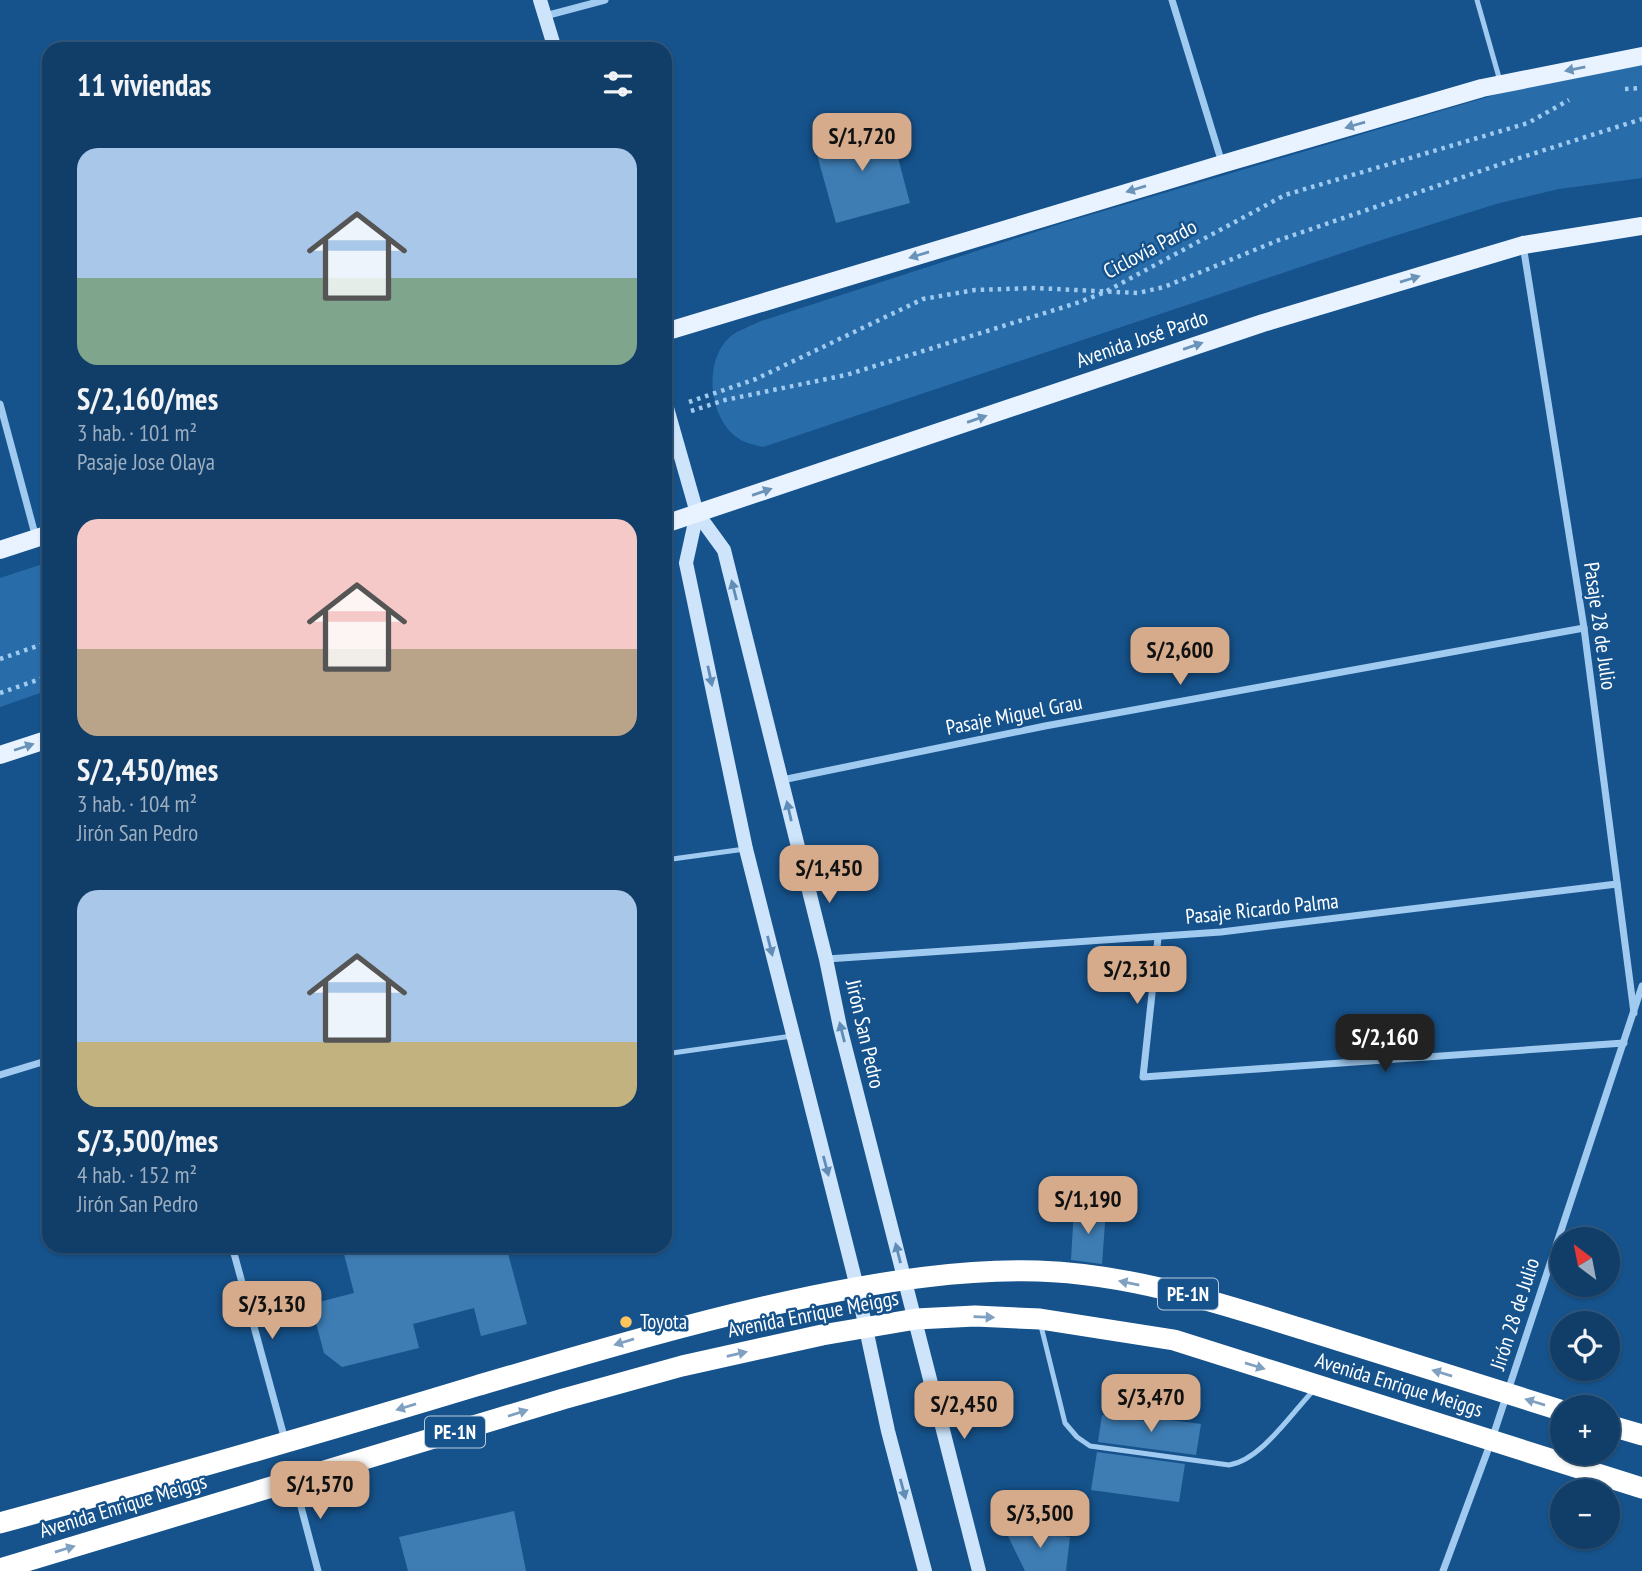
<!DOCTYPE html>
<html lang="es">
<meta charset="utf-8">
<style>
body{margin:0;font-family:"PT Sans Narrow",sans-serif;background:#19456f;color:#f1f3f6;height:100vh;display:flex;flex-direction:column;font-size:26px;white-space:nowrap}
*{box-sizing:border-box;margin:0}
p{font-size:23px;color:#9caec0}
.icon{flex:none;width:38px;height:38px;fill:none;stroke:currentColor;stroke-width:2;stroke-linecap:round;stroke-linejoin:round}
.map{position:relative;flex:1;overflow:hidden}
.side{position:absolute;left:42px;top:42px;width:630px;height:1211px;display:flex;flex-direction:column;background:#103e69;border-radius:21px;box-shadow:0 2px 5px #0004,0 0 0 2px #30577d}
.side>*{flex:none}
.needle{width:46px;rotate:328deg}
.buttons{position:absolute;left:1550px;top:1227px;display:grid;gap:14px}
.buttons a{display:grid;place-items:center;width:70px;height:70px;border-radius:50%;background:#103e69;box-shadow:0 2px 5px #0004,0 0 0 2px #30577d;font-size:35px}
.price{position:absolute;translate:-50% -60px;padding:0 16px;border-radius:14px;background:#d6ab8b;color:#111;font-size:23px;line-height:46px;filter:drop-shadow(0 2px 4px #0008)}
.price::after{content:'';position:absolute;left:50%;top:42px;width:21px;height:16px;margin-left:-10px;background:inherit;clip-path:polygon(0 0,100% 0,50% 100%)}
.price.active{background:#222;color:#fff}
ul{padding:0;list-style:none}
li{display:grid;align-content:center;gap:14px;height:371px;padding:0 35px}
li span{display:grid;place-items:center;height:217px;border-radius:21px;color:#555}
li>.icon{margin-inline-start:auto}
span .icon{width:126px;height:126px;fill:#fffc;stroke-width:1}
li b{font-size:30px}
h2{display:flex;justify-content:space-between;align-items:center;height:84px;padding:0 35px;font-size:30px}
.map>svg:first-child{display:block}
.green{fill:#286daa}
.building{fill:#3e7db4}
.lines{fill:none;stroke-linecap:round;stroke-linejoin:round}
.path{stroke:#a0caef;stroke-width:4.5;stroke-dasharray:3.5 5;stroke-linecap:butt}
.lane{stroke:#a0caef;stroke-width:5}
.street{stroke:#a0caef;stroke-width:7}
.secondary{stroke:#cde4fa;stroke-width:14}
.primary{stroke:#e8f3ff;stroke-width:18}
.highway{stroke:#fff;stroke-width:21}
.oneway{fill:#6a93ba}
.oneway2{fill:#5f8db8}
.oneway3{fill:#7fa0c0}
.poi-dot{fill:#ffc45e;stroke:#16538c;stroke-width:2.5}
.labels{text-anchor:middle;stroke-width:5;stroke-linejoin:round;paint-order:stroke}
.shield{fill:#16538c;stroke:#b9cbdc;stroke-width:2}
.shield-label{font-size:19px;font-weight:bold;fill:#fff}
.street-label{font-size:21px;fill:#fff;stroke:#16538c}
.poi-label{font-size:21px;fill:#fff;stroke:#16538c;text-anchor:start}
</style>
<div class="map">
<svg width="1642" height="1571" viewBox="0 0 1642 1571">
<rect width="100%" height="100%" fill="#16538c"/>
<!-- green -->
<g class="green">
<path d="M1642 65V178L1559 189 1496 204 1369 244 763 447C756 445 744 443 738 438 708 418 703 359 731 336 739 330 751 326 761 321L1063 223 1501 93Z"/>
<polygon points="49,562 49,690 0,707 0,578"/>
</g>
<!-- building -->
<g class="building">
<polygon points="889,124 910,203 836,223 814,144"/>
<polygon points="1074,1209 1106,1210 1102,1264 1071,1260"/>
<polygon points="342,1246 506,1246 527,1324 481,1336 474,1308 413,1324 419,1348 342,1367 324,1353 311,1304 354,1293"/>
<polygon points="1102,1415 1159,1423 1155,1418 1201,1424 1196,1455 1098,1442"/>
<polygon points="1097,1452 1185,1464 1179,1502 1091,1490"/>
<polygon points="514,1511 526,1571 408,1571 399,1537"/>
<polygon points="1004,1528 1070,1537 1066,1571 1025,1571"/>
</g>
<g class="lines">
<!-- path -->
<g class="path">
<polyline points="1625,89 1642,88"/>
<polyline points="689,402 756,379 923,299 975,290 1035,288 1138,293 1164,287 1279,240 1507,162 1642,119"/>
<polyline points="691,411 725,400 846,375 1080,302 1105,292 1285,195 1528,123 1569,100"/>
<polyline points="0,659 49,642"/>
<polyline points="0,693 49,676"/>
</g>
<!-- lane -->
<g class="lane">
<polyline points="1477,0 1500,81"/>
<polyline points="665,860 745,849"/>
<polyline points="665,1054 792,1036"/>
<path d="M1041 1326 1065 1423 1077 1437 1090 1446 1229 1465C1261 1460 1290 1415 1313 1391"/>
</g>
<!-- street -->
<g class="street">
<polyline points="1172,0 1222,163"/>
<polyline points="545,16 605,0"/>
<polyline points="1523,245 1584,628 1634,1013"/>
<polyline points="0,404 36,538"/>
<polyline points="782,780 1045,726 1584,628"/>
<polyline points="1158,938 1143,1077 1624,1043"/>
<polyline points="827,959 1221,932 1617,884"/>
<polyline points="0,1075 49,1060"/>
<polyline points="232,1246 285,1440"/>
<polyline points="295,1484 318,1571"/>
<polyline points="1443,1571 1492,1439 1642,986"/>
</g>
<!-- secondary -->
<g class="secondary">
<polyline points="540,0 555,49"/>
<polyline points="665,401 697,513 724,550 826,959 840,1027 979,1571"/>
<polyline points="697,513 686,563 746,849 857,1287 888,1431 925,1571"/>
</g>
<!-- primary -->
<g class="primary">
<polyline points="665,332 1222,164 1482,88 1642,56"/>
<polyline points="665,524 1263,323 1523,245 1642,226"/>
<polyline points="0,550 49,534"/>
<polyline points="0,755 49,739"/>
</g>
<!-- highway -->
<g class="highway">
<polyline points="1608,1425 1642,1435"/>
<path d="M0 1523C159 1479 318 1434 476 1386 588 1353 699 1320 813 1296 887 1281 962 1269 1038 1271 1134 1274 1225 1305 1315 1333 1397 1359 1480 1385 1563 1411"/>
<polyline points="0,1569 563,1399 682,1366 822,1335 916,1319 975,1316 1040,1319 1174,1340 1642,1488"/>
</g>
</g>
<!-- one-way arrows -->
<defs><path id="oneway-solid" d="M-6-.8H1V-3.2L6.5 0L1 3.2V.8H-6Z" transform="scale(1.75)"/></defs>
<g class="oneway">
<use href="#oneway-solid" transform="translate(1575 69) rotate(169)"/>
<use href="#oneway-solid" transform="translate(1355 125) rotate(164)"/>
<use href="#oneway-solid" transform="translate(1136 189) rotate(163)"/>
<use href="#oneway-solid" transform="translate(919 255) rotate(163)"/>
<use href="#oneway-solid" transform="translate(1410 279) rotate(-17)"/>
<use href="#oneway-solid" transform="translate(1193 346) rotate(-19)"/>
<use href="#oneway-solid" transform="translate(977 419) rotate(-19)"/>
<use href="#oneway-solid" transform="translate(762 492) rotate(-19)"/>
<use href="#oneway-solid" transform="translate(24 747) rotate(-18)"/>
</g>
<g class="oneway2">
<use href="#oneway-solid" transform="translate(734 590) rotate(-104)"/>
<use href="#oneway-solid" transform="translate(710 676) rotate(78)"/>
<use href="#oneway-solid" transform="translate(789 811) rotate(-103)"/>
<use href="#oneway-solid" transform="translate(770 946) rotate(76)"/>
<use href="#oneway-solid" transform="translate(842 1032) rotate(-104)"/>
<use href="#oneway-solid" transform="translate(826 1166) rotate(75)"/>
<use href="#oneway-solid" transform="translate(898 1253) rotate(-104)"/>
<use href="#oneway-solid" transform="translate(903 1489) rotate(75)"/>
</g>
<g class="oneway3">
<use href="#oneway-solid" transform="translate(1129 1283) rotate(-169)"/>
<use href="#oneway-solid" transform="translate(984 1317) rotate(2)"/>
<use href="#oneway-solid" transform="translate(624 1342) rotate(163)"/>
<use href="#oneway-solid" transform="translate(737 1354) rotate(-13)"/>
<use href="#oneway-solid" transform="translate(1255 1366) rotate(17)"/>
<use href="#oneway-solid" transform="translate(1442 1373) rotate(-163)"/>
<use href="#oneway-solid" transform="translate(1535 1402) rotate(-163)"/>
<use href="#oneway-solid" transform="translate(406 1407) rotate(163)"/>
<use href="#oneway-solid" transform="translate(518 1413) rotate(-18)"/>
<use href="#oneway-solid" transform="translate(65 1549) rotate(-17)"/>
</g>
<!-- markers -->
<circle class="poi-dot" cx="626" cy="1322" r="7"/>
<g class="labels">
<!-- shield labels -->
<g class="shield">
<rect x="1158" y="1278.5" width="60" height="31" rx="5"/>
<rect x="425" y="1416.5" width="60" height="31" rx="5"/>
</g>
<g class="shield-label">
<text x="1188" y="1301">PE-1N</text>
<text x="455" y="1439">PE-1N</text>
</g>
<!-- street labels -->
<g class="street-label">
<text transform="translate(1150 249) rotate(-28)" y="7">Ciclovía Pardo</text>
<text transform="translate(1142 339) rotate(-19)" y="7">Avenida José Pardo</text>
<text transform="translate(1600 626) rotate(82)" y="7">Pasaje 28 de Julio</text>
<text transform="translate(1014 715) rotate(-11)" y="7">Pasaje Miguel Grau</text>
<text transform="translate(1262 909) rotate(-6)" y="7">Pasaje Ricardo Palma</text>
<text transform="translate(865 1034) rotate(77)" y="7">Jirón San Pedro</text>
<text transform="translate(813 1314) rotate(-11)" y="7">Avenida Enrique Meiggs</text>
<text transform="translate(1515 1314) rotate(-72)" y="7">Jirón 28 de Julio</text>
<text transform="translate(1399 1385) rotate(17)" y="7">Avenida Enrique Meiggs</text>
<text transform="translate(123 1506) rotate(-17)" y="7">Avenida Enrique Meiggs</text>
</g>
<!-- poi labels -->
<g class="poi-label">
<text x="640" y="1329">Toyota</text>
</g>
</g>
</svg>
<div class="buttons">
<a><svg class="needle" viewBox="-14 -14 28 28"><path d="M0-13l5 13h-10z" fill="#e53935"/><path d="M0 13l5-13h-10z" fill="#9caec0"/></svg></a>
<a><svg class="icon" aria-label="locate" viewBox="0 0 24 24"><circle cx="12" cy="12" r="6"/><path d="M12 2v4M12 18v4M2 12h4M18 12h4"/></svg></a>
<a>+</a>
<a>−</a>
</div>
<b class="price" style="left:862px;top:173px">S/1,720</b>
<b class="price" style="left:1180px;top:687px">S/2,600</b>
<b class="price" style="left:829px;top:905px">S/1,450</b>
<b class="price" style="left:1137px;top:1006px">S/2,310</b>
<b class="price active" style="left:1385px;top:1074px">S/2,160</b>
<b class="price" style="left:1088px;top:1236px">S/1,190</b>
<b class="price" style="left:272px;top:1341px">S/3,130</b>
<b class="price" style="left:1151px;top:1434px">S/3,470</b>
<b class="price" style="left:964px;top:1441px">S/2,450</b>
<b class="price" style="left:320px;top:1521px">S/1,570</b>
<b class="price" style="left:1040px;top:1550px">S/3,500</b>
<section class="side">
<h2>11 viviendas<svg class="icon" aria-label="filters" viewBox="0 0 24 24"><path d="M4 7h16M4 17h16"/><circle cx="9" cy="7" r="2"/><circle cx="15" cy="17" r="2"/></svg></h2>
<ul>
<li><span style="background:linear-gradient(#a9c7e8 60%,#7fa58c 0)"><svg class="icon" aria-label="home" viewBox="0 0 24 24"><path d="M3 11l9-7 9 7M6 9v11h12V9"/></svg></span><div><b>S/2,160/mes</b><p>3 hab. · 101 m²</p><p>Pasaje Jose Olaya</p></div></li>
<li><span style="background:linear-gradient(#f6c9c9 60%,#b9a48a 0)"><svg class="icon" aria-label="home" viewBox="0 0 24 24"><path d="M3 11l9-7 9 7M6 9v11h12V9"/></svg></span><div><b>S/2,450/mes</b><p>3 hab. · 104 m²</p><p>Jirón San Pedro</p></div></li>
<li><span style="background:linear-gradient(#a9c7e8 70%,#c2b280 0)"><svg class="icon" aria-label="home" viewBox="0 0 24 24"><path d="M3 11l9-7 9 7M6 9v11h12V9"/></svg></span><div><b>S/3,500/mes</b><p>4 hab. · 152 m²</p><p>Jirón San Pedro</p></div></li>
</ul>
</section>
</div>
